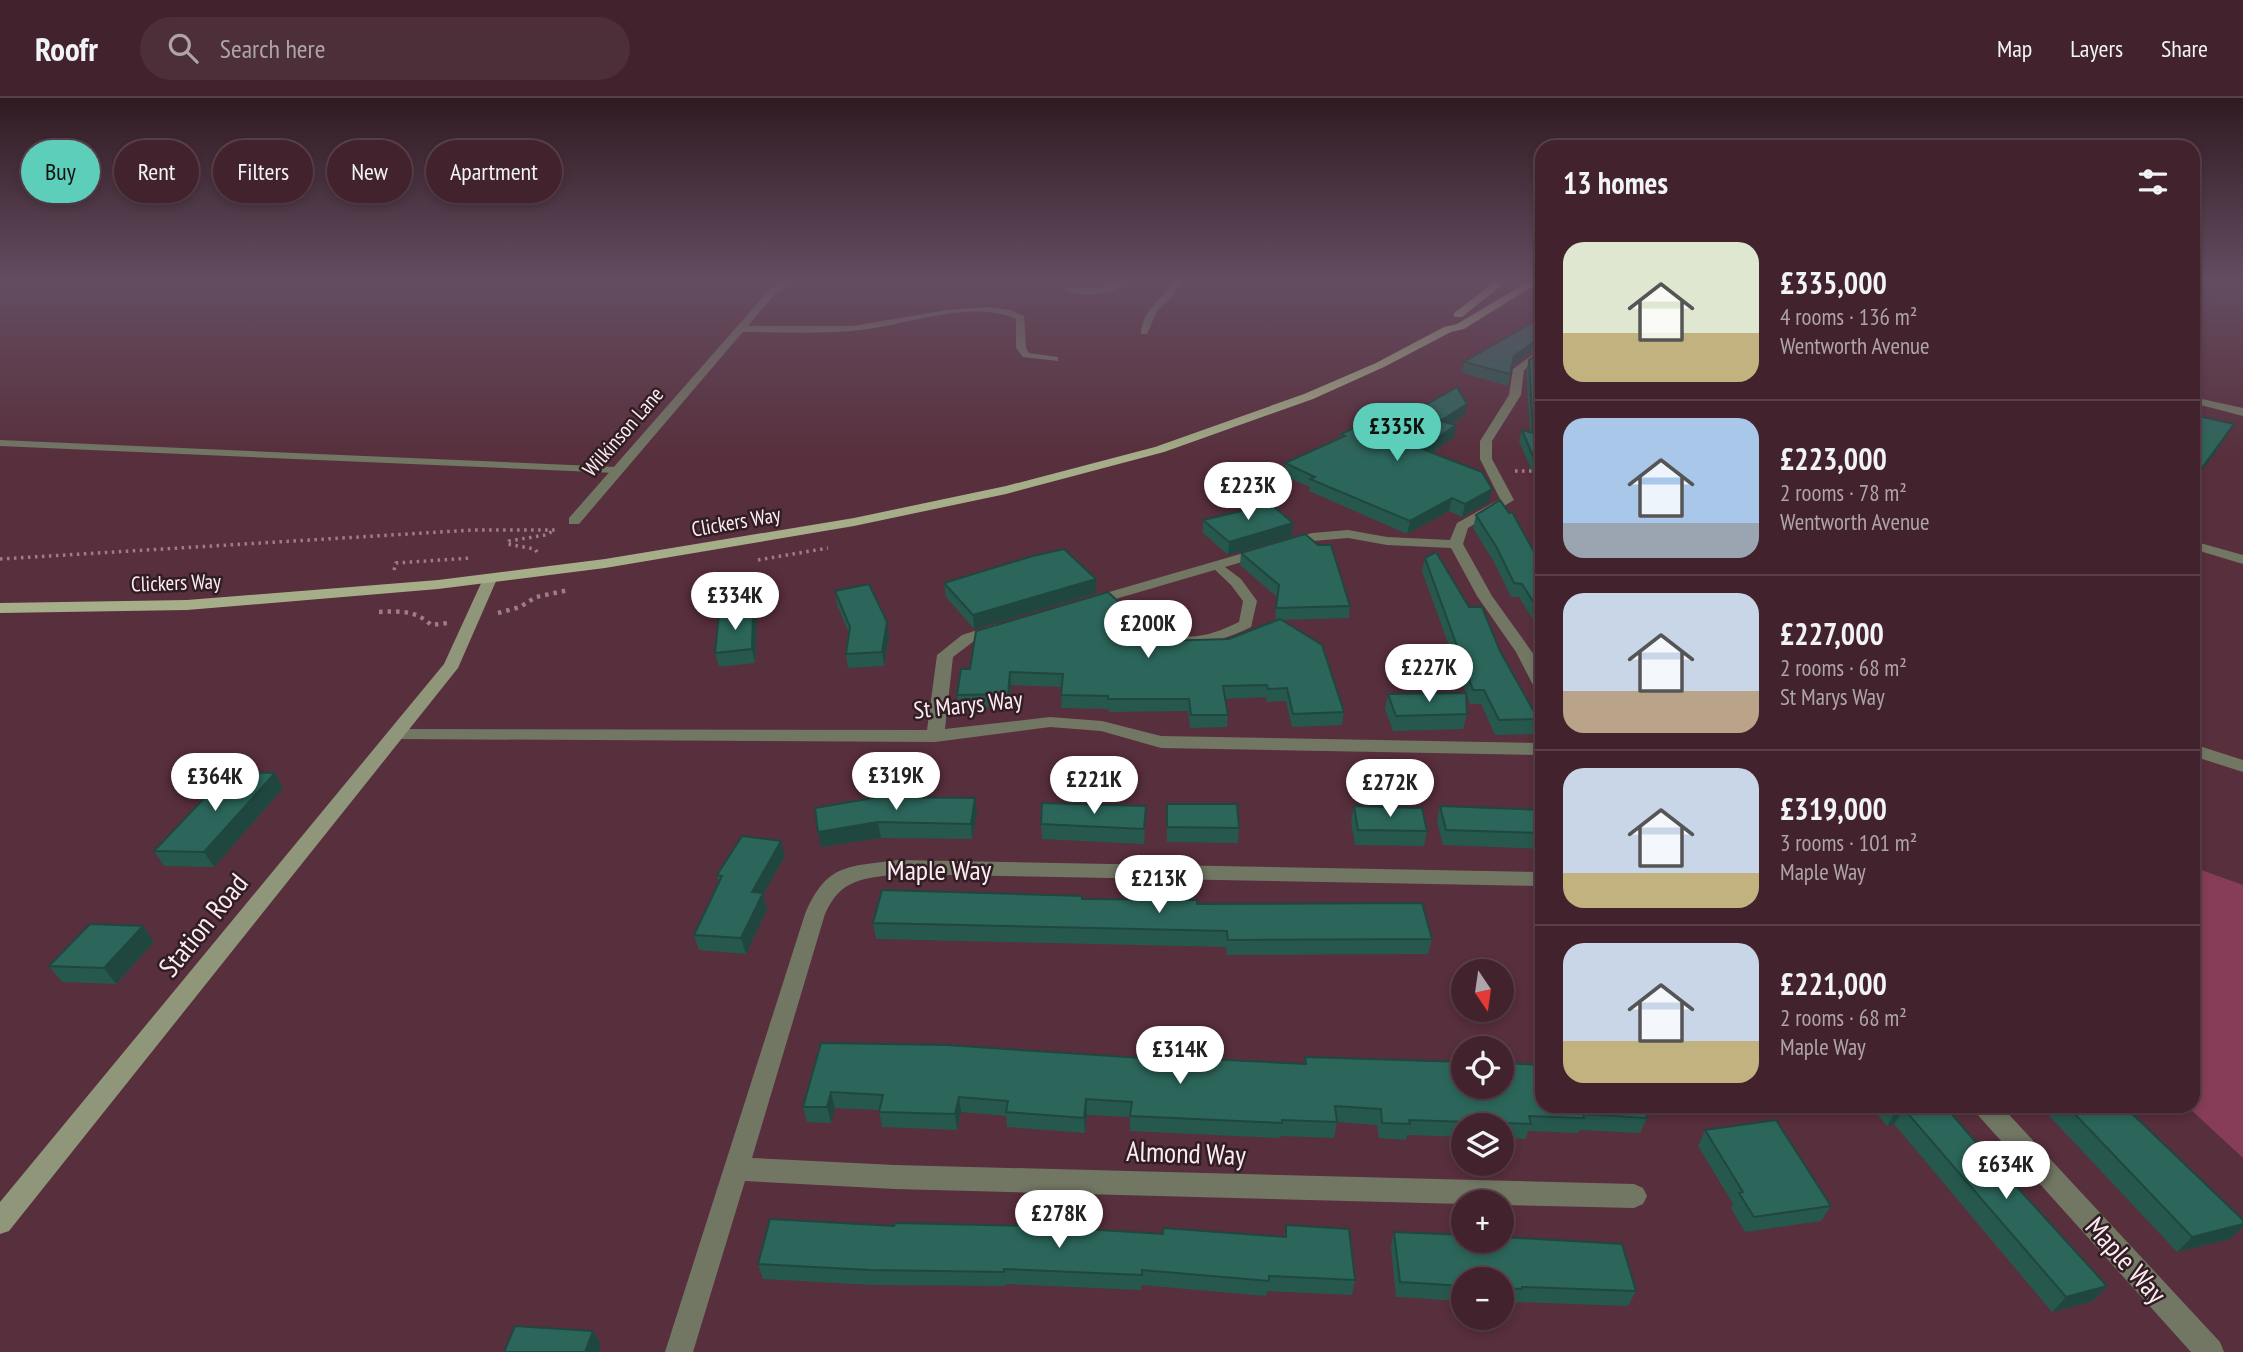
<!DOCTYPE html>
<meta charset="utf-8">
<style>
body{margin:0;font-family:"PT Sans Narrow",sans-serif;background:#4c2f39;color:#f1f3f6;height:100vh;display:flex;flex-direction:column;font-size:26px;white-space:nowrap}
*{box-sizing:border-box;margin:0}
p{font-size:23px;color:#aea4aa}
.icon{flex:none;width:38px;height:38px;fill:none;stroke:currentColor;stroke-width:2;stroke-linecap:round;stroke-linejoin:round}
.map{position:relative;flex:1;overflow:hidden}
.side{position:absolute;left:1535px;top:42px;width:665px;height:973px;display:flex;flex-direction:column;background:#42232d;border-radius:21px;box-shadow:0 4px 10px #0003,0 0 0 2px #5a4049}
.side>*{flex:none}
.top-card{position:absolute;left:21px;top:42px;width:665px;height:63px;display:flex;gap:14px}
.needle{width:46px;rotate:167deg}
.tools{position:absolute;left:1451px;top:861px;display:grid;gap:14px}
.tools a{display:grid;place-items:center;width:63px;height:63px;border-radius:50%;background:#42232d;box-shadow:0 4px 10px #0003,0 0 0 2px #5a4049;font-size:35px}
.price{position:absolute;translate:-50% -60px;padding:0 16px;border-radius:24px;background:#fff;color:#222;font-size:23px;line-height:46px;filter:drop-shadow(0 2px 4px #0008)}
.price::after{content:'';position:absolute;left:50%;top:42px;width:21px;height:16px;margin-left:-10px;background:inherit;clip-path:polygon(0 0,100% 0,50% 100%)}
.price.selected{background:#5dceb9;color:#111}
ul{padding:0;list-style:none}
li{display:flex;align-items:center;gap:21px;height:175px;padding:0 28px}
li+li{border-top:2px solid #5a4049}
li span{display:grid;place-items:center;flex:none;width:196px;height:140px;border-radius:21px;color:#555}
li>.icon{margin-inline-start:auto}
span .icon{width:84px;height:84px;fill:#fffc;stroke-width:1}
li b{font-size:30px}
h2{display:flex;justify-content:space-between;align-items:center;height:84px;padding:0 28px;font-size:30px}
.pill{padding:0 24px;border-radius:32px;background:#42232d;box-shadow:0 4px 10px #0003,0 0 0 2px #5a4049;font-size:24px;line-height:63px}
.pill.selected{background:#5dceb9;color:#111}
header{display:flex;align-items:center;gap:42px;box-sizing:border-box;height:98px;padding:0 35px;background:#42232d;border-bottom:2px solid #5a4049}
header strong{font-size:33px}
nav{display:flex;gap:38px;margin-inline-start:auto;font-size:24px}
.search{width:490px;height:63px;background:#4c2f39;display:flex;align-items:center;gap:18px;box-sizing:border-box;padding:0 24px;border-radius:38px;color:#aea4aa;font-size:26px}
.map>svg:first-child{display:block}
.green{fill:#873d58}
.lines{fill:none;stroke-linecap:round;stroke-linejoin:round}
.path-far1{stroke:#9d7e87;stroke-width:3.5;stroke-dasharray:2.5 4.5;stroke-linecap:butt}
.path{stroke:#9d7e87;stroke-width:4.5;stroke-dasharray:3.5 5;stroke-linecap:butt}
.lane{fill:#727764;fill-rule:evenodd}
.street{fill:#727764;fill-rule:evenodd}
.secondary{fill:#8f9679;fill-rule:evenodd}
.primary{fill:#a5ae88;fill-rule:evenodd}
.wall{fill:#26584e}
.shaded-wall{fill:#1f4740}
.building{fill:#2c665b;stroke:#1f4740;stroke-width:2}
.labels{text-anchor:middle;stroke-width:5;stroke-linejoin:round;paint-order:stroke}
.far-street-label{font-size:21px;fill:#fcebf0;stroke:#311e24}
.street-label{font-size:24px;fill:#fcebf0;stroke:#311e24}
.near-street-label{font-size:28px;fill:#fcebf0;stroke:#311e24}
</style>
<header>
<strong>Roofr</strong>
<div class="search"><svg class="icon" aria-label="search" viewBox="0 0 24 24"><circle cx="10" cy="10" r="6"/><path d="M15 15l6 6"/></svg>Search here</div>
<nav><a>Map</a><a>Layers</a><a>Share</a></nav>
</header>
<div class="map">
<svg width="2243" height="1254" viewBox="0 0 2243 1254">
<rect width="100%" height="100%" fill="#582f3c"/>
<!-- green -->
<polygon class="green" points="2193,769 2243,787 2243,1060 2187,1008 2193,1008"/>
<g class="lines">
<!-- path-far1 -->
<g class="path-far1">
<polyline points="1515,373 1532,373"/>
<polyline points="537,454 535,451 507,446 509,443 545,437 553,433"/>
<polyline points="0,461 473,432 556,432"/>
<polyline points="758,462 828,450"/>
<polyline points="394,472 396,465 471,460"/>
</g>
<!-- path -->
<g class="path">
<path d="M379 514C399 513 416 512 431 527L448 525"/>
<polyline points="498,515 520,509 536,499 569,492"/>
</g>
<!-- lane -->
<g class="lane">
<path d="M1121 183H1131C1116 196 1081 201 1064 192L1068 189 1099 190Z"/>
<path d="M1174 183H1182L1172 199 1157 213 1147 236H1141C1141 214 1162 200 1174 183Z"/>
<path d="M989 209 1010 212 1024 218 1026 250 1029 255 1058 259V263L1023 259 1016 250V221C970 200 900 230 851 233 815 236 778 234 742 234L737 231 742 228H852L947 212Z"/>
<polygon points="0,342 616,369 622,372 616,375 0,348"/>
<path d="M1217 463 1241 481 1257 503 1251 529C1213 548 1178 553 1140 532L1138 529 1145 525C1154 527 1162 533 1172 536 1196 543 1218 534 1239 524L1243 503 1231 487 1210 467Z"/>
</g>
<!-- street -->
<g class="street">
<polygon points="783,183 795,183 775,196 579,426 569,426 569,420 769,192"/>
<polygon points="1532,257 1541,259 1524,272 1521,297 1492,343 1492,361 1514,402 1468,430 1463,446 1492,498 1532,554 1542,572 1542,594 1534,589 1516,554 1477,498 1451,450 1387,447 1348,440 1313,443 1288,450 1281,446 1283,443 1312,435 1348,432 1387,439 1450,442 1457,425 1500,401 1480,361 1480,343 1509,297 1513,271"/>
<polygon points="2193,299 2243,310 2243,318 2193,305"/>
<polygon points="2193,443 2243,457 2243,466 2193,451"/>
<polygon points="1261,450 1268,454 1266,457 1095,507 1085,507 1082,504 1085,501"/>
<polygon points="996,526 1004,531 1002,534 974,543 953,559 945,631 1050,619 1102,623 1161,638 1542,645 1542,657 1161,650 1101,633 1050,629 935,644 396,641 387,636 396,631 927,632 937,557 962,537"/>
<polygon points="2193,646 2243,662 2243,674 2193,658"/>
<path d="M898 762 1542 774V788L898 776C863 781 841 780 825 816L752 1060 895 1067 1634 1086 1643 1090 1647 1098 1643 1106 1634 1110 1502 1107V1104L1463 1106 895 1091 745 1083 693 1254H665L805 816C827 765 847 769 898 762Z"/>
<polygon points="1973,1008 2001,1008 2220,1244 2224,1254 2191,1254 1976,1015"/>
</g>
<!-- secondary -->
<polygon class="secondary" points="490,477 497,481 458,570 9,1133 0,1136 0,1104 444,566 483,481"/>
<!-- primary -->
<g class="primary">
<polygon points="1496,183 1507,183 1462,219 1454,219 1454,215"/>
<polygon points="1529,183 1541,183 1464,231 1451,234 1384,269 1313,301 1164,354 1006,396 854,428 605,470 438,491 187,512 0,515 0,505 187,502 438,482 605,461 854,420 1006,388 1155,349 1304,296 1376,265 1444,229 1457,226"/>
</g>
</g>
<!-- wall -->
<g class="wall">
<polygon points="1542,224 1542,392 1534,378 1519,343 1522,332 1530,334 1526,273 1529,262 1537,256 1530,255 1512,269 1508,288 1462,275 1464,264"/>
<polygon points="1465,317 1452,326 1456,327 1454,339 1432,355 1489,404 1462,419 1449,413 1407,436 1309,393 1310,389 1284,378 1285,365 1340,340 1341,336 1396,324"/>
<polygon points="1250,411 1292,438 1228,457 1203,435 1203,422"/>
<polygon points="1476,417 1542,468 1542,525 1535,525 1519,499 1511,499 1494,464 1473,430"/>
<polygon points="1241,455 1350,508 1349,520 1281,522 1344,614 1342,627 1292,629 1286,603 1267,604 1266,599 1225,601 1228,617 1227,629 1190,630 1188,613 1109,614 1108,611 1061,610 1062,589 1011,587 1009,609 959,609 957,597 970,571 1160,543 1229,541 1278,522 1275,522 1277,499 1240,467"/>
<polygon points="1425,460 1469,509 1500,553 1538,621 1534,636 1495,637 1481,606 1470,606 1466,595 1467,616 1463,631 1393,633 1385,611 1388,596 1466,595 1422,473"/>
<polygon points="944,485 1096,495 974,531 946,499"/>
<polygon points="835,493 889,538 884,568 848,570 846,556 849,535 837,507"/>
<polygon points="757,525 755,565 719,569 715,555"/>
<polygon points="283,690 214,769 164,768 154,753"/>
<polygon points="1167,706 1239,730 1238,745 1167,744"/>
<polygon points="1146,708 1144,746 1042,741 1041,726"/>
<polygon points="1354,708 1427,733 1424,748 1355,747 1351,723"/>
<polygon points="1440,708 1542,712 1542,751 1443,747 1437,724"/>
<polygon points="815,710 977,715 972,741 881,740 821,749 818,734"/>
<polygon points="785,758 763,797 767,811 746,856 699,852 694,837 719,783 717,777"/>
<polygon points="1082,801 1197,806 1432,841 1428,856 1227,857 1226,849 876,841 873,825"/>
<polygon points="143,828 154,844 116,886 62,884 49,868"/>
<polygon points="821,945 1188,963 1304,966 1305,959 1538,967 1542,955 1542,1008 1647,1020 1640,1035 1580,1032 1578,1035 1528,1033 1526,1041 1502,1040 1502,1027 1463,1027 1463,1039 1407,1037 1406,1042 1379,1040 1377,1027 1337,1024 1334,1040 1280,1038 1280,1040 1130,1033 1130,1019 1087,1017 1085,1035 1007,1029 1006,1018 961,1014 957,1032 882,1029 879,1012 835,1010 831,1025 807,1024 803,1009"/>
<polygon points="1871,1008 1945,1008 1967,1034 2107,1188 2093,1203 2052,1214 1894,1026 1887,1028"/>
<polygon points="2040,1008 2124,1008 2230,1141 2177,1154"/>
<polygon points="1705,1032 1831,1108 1821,1123 1745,1134 1731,1110 1733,1106 1698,1048"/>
<polygon points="1286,1127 1355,1182 1352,1197 1267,1193 1266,1198 1141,1187 1141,1192 1006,1186 1005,1188 873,1187 763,1181 758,1166 894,1128 1284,1139"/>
<polygon points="1394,1134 1636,1193 1628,1208 1517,1204 1517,1206 1502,1205 1502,1181 1463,1181 1463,1203 1396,1199 1391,1149"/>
</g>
<!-- shaded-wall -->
<g class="shaded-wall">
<polygon points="1533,244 1530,255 1511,269 1514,258"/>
<polygon points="1467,306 1465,317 1438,334 1440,323"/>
<polygon points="2234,326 2227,338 2193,385 2193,382"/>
<polygon points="1456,327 1454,339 1420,363 1422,351"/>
<polygon points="1492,391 1489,404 1462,419 1465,406"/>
<polygon points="1452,400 1449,413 1407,436 1410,423"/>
<polygon points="1293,425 1292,438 1228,457 1229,444"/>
<polygon points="1096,481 1096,495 974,531 973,517"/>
<polygon points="753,512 757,525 755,565 752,551"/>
<polygon points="887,524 889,538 884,568 882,554"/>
<polygon points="1010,574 1011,587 1009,609 1008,596"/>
<polygon points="275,675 283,690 214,769 204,754"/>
<polygon points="975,700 977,715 972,741 971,726"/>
<polygon points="878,724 881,740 821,749 818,734"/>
<polygon points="781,743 785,758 763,797 767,811 746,856 741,840 752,794"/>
<polygon points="143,828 154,844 116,886 104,870"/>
<polygon points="831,994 835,1010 831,1025 827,1009"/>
<polygon points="959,999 961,1014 957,1032 955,1016"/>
<polygon points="1086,1001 1087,1017 1085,1035 1084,1020"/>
<polygon points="1904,1011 1894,1026 1887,1028 1897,1012"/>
<polygon points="2243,1126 2243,1129 2230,1141 2177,1154 2192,1139"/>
<polygon points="2107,1188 2093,1203 2052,1214 2066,1199"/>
<polygon points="593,1233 601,1247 599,1254 585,1254"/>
</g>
<!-- building -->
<g class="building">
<polygon points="1535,223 1542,224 1542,246 1533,244 1514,258 1510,276 1464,264"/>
<polygon points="1542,253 1542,375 1536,365 1522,332 1533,335 1529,262"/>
<polygon points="1457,289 1467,306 1440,323 1456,327 1422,351 1482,374 1492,391 1465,406 1452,400 1410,423 1310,381 1315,379 1285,365 1345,338 1341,336 1380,318 1396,324"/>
<polygon points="2198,318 2234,326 2193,382 2193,325"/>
<polygon points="1500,402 1509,415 1512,414 1542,468 1542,511 1538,511 1522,486 1514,485 1497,450 1476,417"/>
<polygon points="1267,403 1293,425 1229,444 1203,422 1250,411"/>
<polygon points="1305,436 1318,447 1331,447 1350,508 1276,510 1279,487 1241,455"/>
<polygon points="1064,451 1096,481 973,517 944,485 1033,458"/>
<polygon points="1436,454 1469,509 1482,509 1500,553 1538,621 1499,622 1484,592 1473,592 1425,460"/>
<polygon points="869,486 887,524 882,554 846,556 850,529 835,493"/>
<polygon points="1108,494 1160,543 1229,541 1280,521 1322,547 1344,614 1293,616 1287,590 1268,591 1267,587 1223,588 1228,617 1191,617 1189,601 1108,601 1108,598 1061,597 1063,576 1010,574 1008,596 957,597 961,571 970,571 976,533"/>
<polygon points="753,512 752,551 715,555 719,516"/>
<polygon points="1466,595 1467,616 1396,618 1388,596"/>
<polygon points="229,674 275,675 204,754 154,753"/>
<polygon points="879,699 975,700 971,726 878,724 818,734 815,710"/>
<polygon points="1042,705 1146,708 1144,731 1041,726"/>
<polygon points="1167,706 1237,706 1239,730 1167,729"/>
<polygon points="1354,708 1422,710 1427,733 1358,732"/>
<polygon points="1440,708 1542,712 1542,735 1446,732"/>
<polygon points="742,738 781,743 752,794 763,795 741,840 694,837 722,778 717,777"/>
<polygon points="882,792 1082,798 1082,801 1197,802 1197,806 1422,805 1432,841 1228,842 1227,833 873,825"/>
<polygon points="90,826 143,828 104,870 49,868"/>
<polygon points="821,945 946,947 1188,963 1188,960 1306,966 1305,959 1463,964 1463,989 1502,989 1502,965 1542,967 1542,1008 1643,1008 1647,1020 1583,1016 1584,1020 1529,1018 1531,1026 1409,1022 1410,1026 1382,1025 1381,1011 1335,1008 1337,1024 1282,1022 1282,1025 1130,1018 1132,1004 1086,1001 1084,1020 1006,1014 1008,1003 959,999 955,1016 879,1014 883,997 831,994 827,1009 803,1009"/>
<polygon points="1894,1008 1945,1008 1967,1034 2107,1188 2066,1199 1904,1011 1897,1012"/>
<polygon points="2067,1008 2124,1008 2243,1122 2243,1126 2192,1139"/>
<polygon points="1776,1022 1831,1108 1754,1119 1739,1095 1743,1094 1705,1032"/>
<polygon points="770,1121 894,1128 895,1125 1035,1128 1163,1136 1163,1130 1286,1139 1286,1127 1349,1131 1355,1182 1269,1178 1269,1183 1142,1172 1142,1177 1004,1171 1004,1174 870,1172 758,1166"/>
<polygon points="1394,1134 1463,1137 1463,1143 1502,1143 1502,1139 1622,1146 1636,1193 1522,1189 1522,1191 1502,1190 1502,1181 1463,1181 1463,1188 1400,1184"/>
<polygon points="515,1228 593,1233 585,1254 504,1254"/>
</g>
<!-- sky -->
<linearGradient id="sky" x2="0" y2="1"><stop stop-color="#301a21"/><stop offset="0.51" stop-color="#644d61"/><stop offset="1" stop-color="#644d61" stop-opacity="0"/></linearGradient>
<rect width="2243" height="359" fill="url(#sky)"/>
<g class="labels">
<!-- far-street labels -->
<g class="far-street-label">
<text transform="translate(623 334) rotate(-49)" y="7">Wilkinson Lane</text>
<text transform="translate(736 424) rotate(-10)" y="7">Clickers Way</text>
<text transform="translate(176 485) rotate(-2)" y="7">Clickers Way</text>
</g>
<!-- street labels -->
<g class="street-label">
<text transform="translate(968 607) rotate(-6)" y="8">St Marys Way</text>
</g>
<!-- near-street labels -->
<g class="near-street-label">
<text x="939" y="782">Maple Way</text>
<text transform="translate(203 827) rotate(-51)" y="10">Station Road</text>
<text transform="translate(1186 1055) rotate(2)" y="10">Almond Way</text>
<text transform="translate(2126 1162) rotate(48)" y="10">Maple Way</text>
</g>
</g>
</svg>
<div class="tools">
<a><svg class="needle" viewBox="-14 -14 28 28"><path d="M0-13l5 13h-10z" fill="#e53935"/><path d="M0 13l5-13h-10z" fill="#aea4aa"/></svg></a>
<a><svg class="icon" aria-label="locate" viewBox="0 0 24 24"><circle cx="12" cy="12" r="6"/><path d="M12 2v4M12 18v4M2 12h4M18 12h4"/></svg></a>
<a><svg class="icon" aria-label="layers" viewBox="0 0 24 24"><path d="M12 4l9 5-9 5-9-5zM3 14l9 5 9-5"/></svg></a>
<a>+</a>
<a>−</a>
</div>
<b class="price selected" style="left:1397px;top:365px">£335K</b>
<b class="price" style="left:1248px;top:424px">£223K</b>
<b class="price" style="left:735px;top:534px">£334K</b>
<b class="price" style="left:1148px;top:562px">£200K</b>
<b class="price" style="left:1429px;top:606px">£227K</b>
<b class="price" style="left:896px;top:714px">£319K</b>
<b class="price" style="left:215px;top:715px">£364K</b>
<b class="price" style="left:1094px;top:718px">£221K</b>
<b class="price" style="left:1390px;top:721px">£272K</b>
<b class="price" style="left:1159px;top:817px">£213K</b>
<b class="price" style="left:1180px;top:988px">£314K</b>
<b class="price" style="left:2006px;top:1103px">£634K</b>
<b class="price" style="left:1059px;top:1152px">£278K</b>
<div class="top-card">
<a class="pill selected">Buy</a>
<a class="pill">Rent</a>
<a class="pill">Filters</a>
<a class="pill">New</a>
<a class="pill">Apartment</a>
</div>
<section class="side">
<h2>13 homes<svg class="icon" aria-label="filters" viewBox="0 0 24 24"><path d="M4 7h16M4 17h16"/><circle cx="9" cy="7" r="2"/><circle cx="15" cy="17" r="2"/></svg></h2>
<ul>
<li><span style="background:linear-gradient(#dfe7d0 65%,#c2b280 0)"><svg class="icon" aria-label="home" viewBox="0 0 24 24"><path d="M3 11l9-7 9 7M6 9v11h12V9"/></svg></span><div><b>£335,000</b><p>4 rooms · 136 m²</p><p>Wentworth Avenue</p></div></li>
<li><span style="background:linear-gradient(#a9c7e8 75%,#9aa5b1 0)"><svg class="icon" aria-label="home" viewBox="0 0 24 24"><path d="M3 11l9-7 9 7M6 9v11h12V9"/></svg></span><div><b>£223,000</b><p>2 rooms · 78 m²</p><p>Wentworth Avenue</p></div></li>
<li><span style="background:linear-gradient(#c9d6e8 70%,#b9a48a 0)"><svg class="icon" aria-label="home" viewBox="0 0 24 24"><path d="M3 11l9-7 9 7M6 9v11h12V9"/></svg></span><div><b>£227,000</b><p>2 rooms · 68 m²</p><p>St Marys Way</p></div></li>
<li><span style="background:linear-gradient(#c9d6e8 75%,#c2b280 0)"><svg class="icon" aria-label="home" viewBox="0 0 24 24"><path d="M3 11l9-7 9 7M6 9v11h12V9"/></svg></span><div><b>£319,000</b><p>3 rooms · 101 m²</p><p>Maple Way</p></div></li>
<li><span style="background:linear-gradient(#c9d6e8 70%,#c2b280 0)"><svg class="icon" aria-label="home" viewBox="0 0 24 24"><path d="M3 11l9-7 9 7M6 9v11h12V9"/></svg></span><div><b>£221,000</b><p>2 rooms · 68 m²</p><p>Maple Way</p></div></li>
</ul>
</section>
</div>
